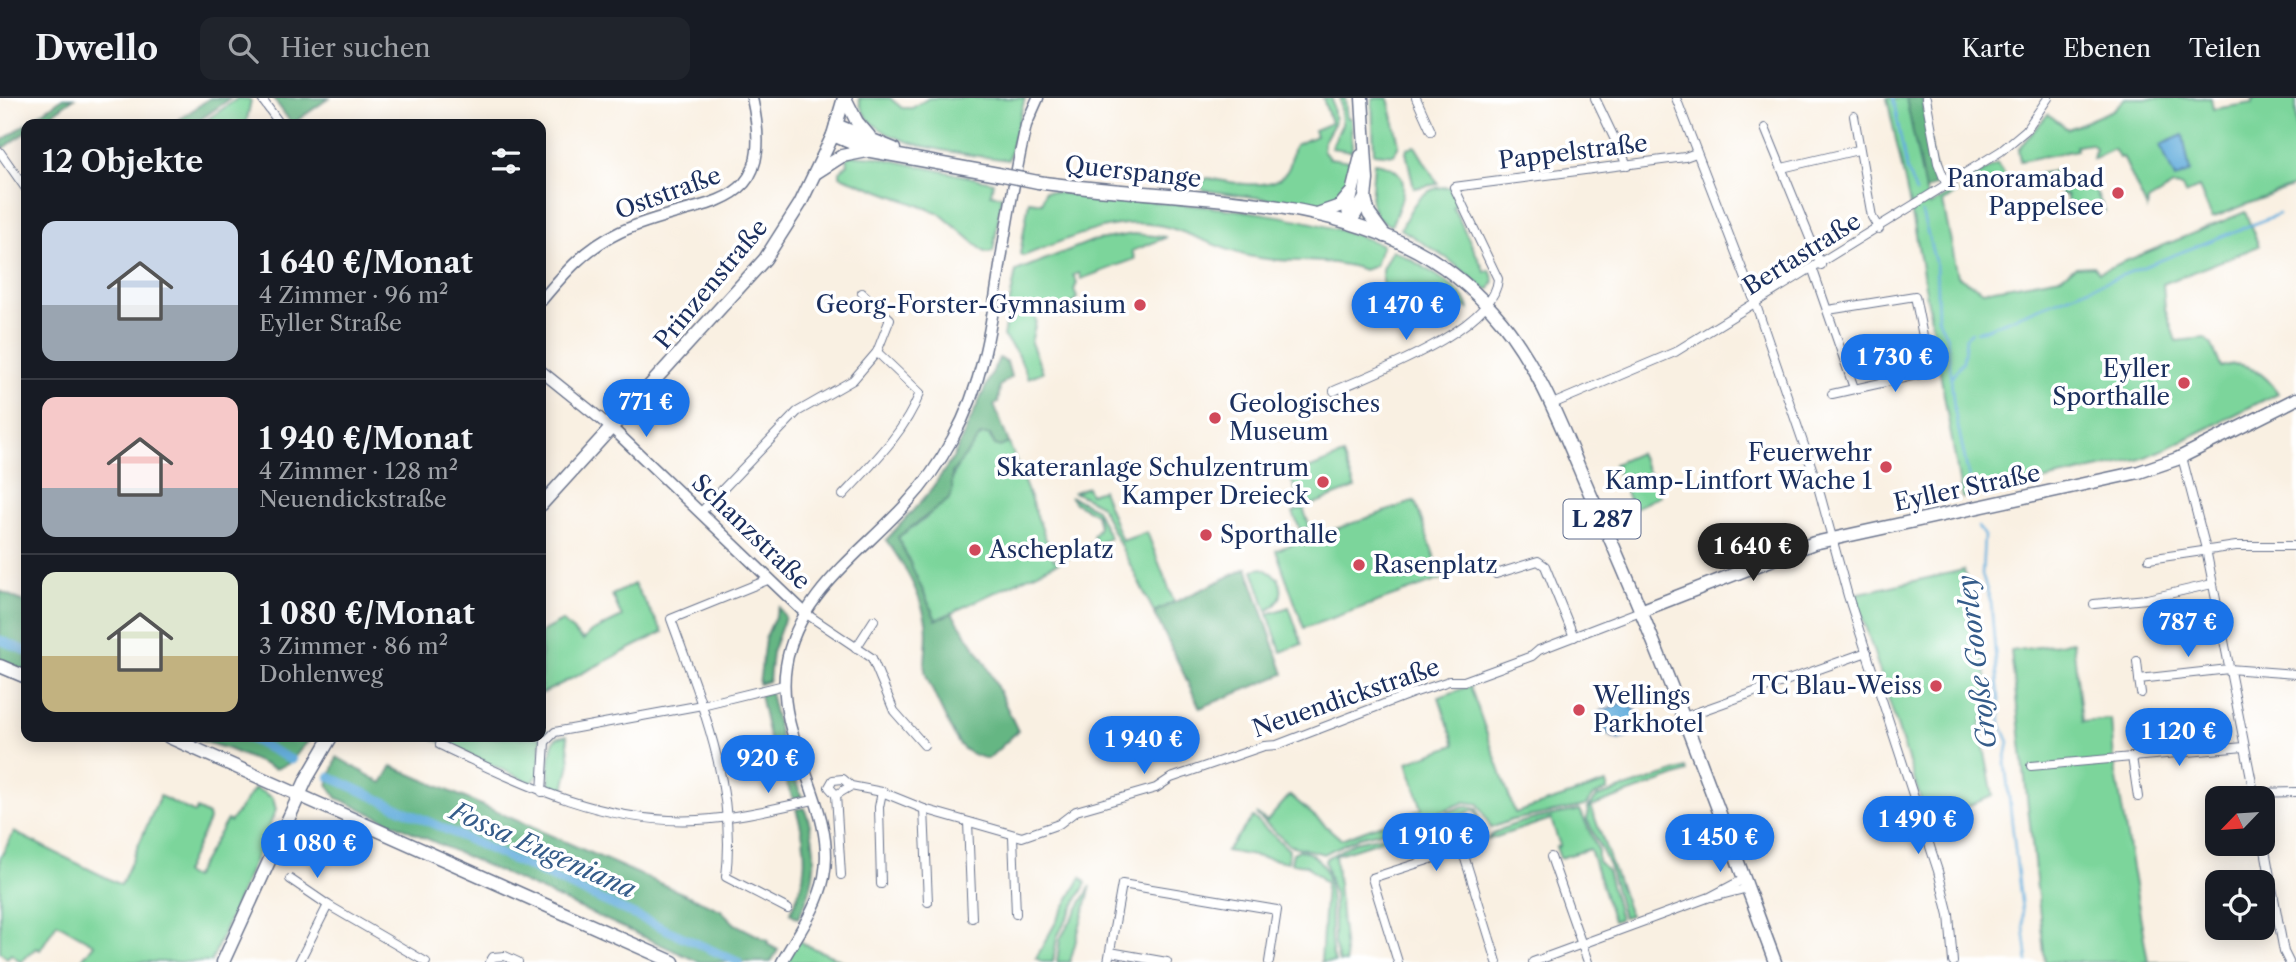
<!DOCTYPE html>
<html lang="de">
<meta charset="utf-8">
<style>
body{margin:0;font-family:"Libre Caslon Text",serif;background:#20242c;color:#f1f3f6;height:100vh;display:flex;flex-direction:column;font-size:26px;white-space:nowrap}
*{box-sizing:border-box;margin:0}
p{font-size:23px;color:#9ea1a6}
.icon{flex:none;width:38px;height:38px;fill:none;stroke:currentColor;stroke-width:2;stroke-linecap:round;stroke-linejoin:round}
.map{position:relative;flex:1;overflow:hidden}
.drawer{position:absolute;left:21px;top:21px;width:525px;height:623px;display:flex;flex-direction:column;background:#171b24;border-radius:14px;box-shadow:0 4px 18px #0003}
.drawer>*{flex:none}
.needle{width:46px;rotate:245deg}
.buttons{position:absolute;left:2205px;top:688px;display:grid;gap:14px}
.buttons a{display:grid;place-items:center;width:70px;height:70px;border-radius:14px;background:#171b24;box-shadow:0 4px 18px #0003;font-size:35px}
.price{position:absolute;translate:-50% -60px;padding:0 16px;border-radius:24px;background:#1a73e8;color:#fff;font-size:23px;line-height:46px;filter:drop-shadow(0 2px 4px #0008)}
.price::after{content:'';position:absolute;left:50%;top:42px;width:21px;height:16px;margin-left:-10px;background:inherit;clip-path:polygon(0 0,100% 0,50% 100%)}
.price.on{background:#222;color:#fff}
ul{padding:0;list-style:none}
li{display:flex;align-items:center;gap:21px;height:175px;padding:0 21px}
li+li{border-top:2px solid #363941}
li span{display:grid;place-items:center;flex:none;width:196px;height:140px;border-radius:14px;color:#555}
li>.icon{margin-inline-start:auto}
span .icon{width:84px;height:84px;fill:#fffc;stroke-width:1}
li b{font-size:30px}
h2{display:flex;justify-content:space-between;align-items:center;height:84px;padding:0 21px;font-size:30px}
header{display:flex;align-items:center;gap:42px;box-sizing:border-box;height:98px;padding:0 35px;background:#171b24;border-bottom:2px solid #363941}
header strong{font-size:33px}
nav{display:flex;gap:38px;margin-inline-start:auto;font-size:24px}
.search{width:490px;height:63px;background:#20242c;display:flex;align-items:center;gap:18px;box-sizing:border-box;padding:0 24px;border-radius:14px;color:#9ea1a6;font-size:26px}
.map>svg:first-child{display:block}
.green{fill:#7cd59b;stroke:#4c827c;stroke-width:2}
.forest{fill:#65b683;stroke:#407270;stroke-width:2}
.water{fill:#66afdd;stroke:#406f9e;stroke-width:2}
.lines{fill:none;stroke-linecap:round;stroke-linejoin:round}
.stream{stroke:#66afdd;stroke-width:2.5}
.canal{stroke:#66afdd;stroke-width:9}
.minor-casing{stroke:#69738c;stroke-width:10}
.tertiary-casing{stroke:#69738c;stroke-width:13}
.secondary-casing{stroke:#69738c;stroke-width:15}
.primary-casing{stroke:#69738c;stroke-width:15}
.minor{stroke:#fff;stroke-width:8}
.tertiary{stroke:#fff;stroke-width:10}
.secondary{stroke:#fff;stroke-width:12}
.primary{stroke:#fff;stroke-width:12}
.primary-bridge-casing{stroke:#69738c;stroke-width:15;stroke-linecap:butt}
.primary-bridge{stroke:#fff;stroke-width:12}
.poi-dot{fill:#d1495b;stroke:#fff;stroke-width:2.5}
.labels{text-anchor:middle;stroke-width:7;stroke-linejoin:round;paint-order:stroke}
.shield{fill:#fff;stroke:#5f6d8e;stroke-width:2}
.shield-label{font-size:23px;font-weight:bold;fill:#1b2f5e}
.street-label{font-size:24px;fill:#1b2f5e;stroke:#fff}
.poi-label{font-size:24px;fill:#1b2f5e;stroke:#fff;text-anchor:end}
.water-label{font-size:26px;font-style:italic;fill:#355c8a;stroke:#fff}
</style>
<header>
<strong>Dwello</strong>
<div class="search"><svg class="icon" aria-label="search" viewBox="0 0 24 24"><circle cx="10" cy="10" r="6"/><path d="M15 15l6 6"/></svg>Hier suchen</div>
<nav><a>Karte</a><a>Ebenen</a><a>Teilen</a></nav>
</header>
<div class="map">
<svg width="2296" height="864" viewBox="0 0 2296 864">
<rect width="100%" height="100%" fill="#fff"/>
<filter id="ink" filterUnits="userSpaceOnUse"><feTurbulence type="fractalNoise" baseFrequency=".0143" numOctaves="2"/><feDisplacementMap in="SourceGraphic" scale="14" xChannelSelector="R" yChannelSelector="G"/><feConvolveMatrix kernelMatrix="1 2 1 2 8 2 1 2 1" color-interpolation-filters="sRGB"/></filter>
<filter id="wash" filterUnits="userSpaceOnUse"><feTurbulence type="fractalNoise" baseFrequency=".00686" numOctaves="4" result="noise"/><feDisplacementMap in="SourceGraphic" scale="28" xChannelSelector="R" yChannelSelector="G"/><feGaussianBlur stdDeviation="1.57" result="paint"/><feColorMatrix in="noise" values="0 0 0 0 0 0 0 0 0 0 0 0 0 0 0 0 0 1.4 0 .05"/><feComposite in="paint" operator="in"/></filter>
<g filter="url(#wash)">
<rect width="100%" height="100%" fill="#f9f0e2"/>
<!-- green -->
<g class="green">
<polygon points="238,0 251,2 246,26 201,26"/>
<path d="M859 0H890L902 10H912L929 0H1025L1008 62C970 56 863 50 859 0Z"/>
<path d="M1323 0H1332L1335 24 1324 43 1323 53 1329 60 1351 63C1348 88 1350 98 1325 109L1203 92 1201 86 1207 80C1229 83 1271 96 1287 73 1293 65 1290 55 1295 47L1316 38 1314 32 1331 25Z"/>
<polygon points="1340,0 1345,0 1347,20 1351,20 1352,53 1331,50 1342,26"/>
<polygon points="1372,0 1388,0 1399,46 1394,57 1374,55"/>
<path d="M1887 0H1906L1929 108 1954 93 1958 94 1943 105 1958 178 1983 193 2061 179 2075 169 2094 168 2099 174 2245 114 2259 148 2163 186 2165 211 2176 243 2205 240 2212 247 2221 269C2244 260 2266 276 2278 295L2168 350 2138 362 1962 400 1915 131Z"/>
<polygon points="2125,0 2211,0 2213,11 2253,5 2253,0 2296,0 2296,87 2212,120 2199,90 2185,96 2182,89 2173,88 2148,103 2147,111 2123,59 2119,60 2114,51 2093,61 2095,50 2091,46 2076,48 2077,52 2020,63 2018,51 2048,16 2068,31 2113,12"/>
<polygon points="1415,48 1438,86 1414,90 1406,54 1407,50"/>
<polygon points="852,57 877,59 993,84 991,96 1002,98 993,154 986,155 939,115 840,78 840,73 848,66 847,60"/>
<path d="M1374 65C1418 70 1402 102 1391 128L1377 120 1371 103Z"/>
<polygon points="1997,66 2008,82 2059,72 2060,78 1992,91 1991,85 1970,89 1970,82"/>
<polygon points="2089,80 2105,113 2102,115 2099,110 2070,115 2066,96 2061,97 2060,93"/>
<path d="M1449 89 1458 106 1453 109 1485 174 1490 172 1494 183 1490 191H1485L1448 161 1401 131C1410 110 1422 87 1449 89Z"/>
<path d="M1045 93C1154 108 1280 104 1382 147L1375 168 1364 172C1326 158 1286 167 1248 158 1220 151 1195 137 1167 129 1117 116 1069 141 1023 158L1020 156 1029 103 1042 105Z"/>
<polygon points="1133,136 1167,139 1132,153 1135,161 1081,181 1079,175 1073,177 1077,185 1074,192 1077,200 1061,219 1033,212 1036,223 1031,245 1043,274 1028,280 1019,258 1003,238 1016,173 1092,143"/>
<path d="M1392 152C1411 161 1466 191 1469 211L1430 191H1394L1382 186V171Z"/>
<path d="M987 335 995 347 1009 345 1054 462 1095 444 1093 438 1099 429 1096 416 1075 405 1070 398 1096 411 1110 440 936 522 898 439 925 421 952 389C949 375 973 339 987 335Z"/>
<polygon points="1639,355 1660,398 1633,411 1614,366"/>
<polygon points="1343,357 1355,390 1303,410 1310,429 1300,432 1293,414 1302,410 1290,378"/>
<polygon points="1087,389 1090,396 1102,392 1122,443 1147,434 1174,504 1154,514 1100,407 1074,394"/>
<polygon points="1415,403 1442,481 1304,530 1276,452"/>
<path d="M1263 470 1278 480C1285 494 1281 505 1267 513L1253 472Z"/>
<polygon points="1964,472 1991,601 1980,628 1993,698 1928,724 1855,496"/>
<polygon points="634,486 663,534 541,596 541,534 562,523 583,542 591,534 622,519 612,497"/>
<polygon points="1289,509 1302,546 1281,554 1268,516"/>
<polygon points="2073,544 2082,624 2111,621 2114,663 2148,864 2189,864 2045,864 2011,553"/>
<polygon points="1470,588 1515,715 1606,685 1608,692 1593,698 1585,708 1512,722 1491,730 1478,706 1465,704 1439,714 1413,718 1389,732 1359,739 1324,756 1289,747 1256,716 1267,723 1290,697 1341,741 1422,711 1407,664 1455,647 1439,599"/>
<polygon points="544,630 547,633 541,644 539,676 532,685 434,641 541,639"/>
<path d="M567 637 570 665 563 696C560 695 554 693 552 691 546 684 550 646 556 640Z"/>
<polygon points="1686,670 1687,674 1591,709 1630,817 1623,819 1609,767 1587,722 1588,710 1597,699"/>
<polygon points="255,690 273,700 276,712 211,864 80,864 94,846 57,825 40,852 36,850 21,864 11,856 7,860 0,854 0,760 14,734 121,787 160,698 195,715 197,711 208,717 209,722 184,775 193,780 227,722 230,724"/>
<polygon points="1464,708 1477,711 1484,739 1475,712 1335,757 1346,864 1339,864 1334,845 1334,797 1325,763 1327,760 1355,744 1387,737 1414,721 1433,720"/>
<path d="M1580 712 1598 752V763L1607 772 1620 821 1613 823 1590 751 1560 760 1556 749 1560 748 1551 721 1487 742C1500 724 1557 717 1580 712Z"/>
<polygon points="1253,719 1289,752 1288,764 1226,753"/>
<path d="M1299 752C1348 761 1322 832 1335 864H1321L1326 785 1306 767 1291 765 1293 755Z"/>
<polygon points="1081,779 1086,785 1057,839 1053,864 1042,864 1036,860"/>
<polygon points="1091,788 1070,864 1057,864 1060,841"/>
<polygon points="798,842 804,846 845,864 782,864"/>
</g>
<!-- forest -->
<g class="forest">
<polygon points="63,0 74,0 38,26 26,26 26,34 4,50 0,44"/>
<polygon points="210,0 231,0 194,26 173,26"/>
<polygon points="273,0 329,0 292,26"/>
<polygon points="1906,0 1922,0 1937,86 1925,93"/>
<path d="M999 260 1007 264 1011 279 1000 288 998 305 994 307 1009 345 1000 349 995 347 990 337H981L952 375V395L948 402 898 439 936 522 952 515 986 566 1018 633 988 661C977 658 967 655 960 647 955 641 926 581 925 573 924 555 930 537 925 519 918 491 903 465 886 442L927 397 953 360Z"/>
<polygon points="1247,470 1284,576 1200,610 1154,514"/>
<polygon points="0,493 26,505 26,575 0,564"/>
<polygon points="779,509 785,519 772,555 769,583 759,586 765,541"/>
<polygon points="770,594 783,651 802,699 793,701 769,640 760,597"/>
<polygon points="189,639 312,639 288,666 275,671 228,651"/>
<polygon points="337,659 382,685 392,668 721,812 735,826 768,843 767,846 778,852 771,864 699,864 337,700 328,687"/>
<path d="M805 710C818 749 819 783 798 820L790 815C809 780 808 748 796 711Z"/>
</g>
<!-- water -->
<g class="water">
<polygon points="2183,37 2190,74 2175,81 2160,47"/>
<path d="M1627 603 1645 622 1646 629 1642 634 1619 642 1614 640 1616 635 1623 632 1624 626 1616 622 1608 630 1613 635 1612 639C1602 634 1603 623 1600 613Z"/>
</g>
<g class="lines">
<!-- stream -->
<g class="stream">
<polyline points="1893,0 1907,72 1916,95"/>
<polyline points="1922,115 1936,167 1938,220 1947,240 1954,310 1972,394"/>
<polyline points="1977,234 2279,116"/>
<polyline points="1952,279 1963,263 1966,239 1972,234"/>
<polyline points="1978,429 1984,438 1982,477 1991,505 2001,626 2009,644 2005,665 2028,864"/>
</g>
<!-- canal -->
<g class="canal">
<polyline points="0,542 26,553"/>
<polyline points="246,639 292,662"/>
<polyline points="330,679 738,864"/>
</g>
</g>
</g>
<g filter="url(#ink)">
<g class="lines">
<!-- minor casing -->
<g class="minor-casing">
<g id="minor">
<polyline points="261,0 280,26"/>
<polyline points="1416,0 1431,33"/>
<polyline points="1595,0 1627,67"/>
<polyline points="1676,0 1756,207 1817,385 1848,498 1938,773 1949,817 1953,864"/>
<polyline points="1926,0 1938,65 1947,88"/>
<polyline points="1854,18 1872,119 1879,131"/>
<polyline points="1765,30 1821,167"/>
<polyline points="0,54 26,91"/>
<polyline points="1782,70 1858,52"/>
<polyline points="1813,172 1854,290"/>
<polyline points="1828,212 1915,198 1930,274 1832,296"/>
<path d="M1334 293C1374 275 1495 231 1498 181L1454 89 1685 59 1696 55"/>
<polyline points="1550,307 1675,254 2001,53 2026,32 2048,0"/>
<polyline points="2182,359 2206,451 2255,700"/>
<path d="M843 397C873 365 904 335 920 295L877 254"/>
<polyline points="701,414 797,314 853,282 877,254 890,221 862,195"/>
<polyline points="2149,461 2236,448 2296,448"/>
<polyline points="1496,476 1538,463 1545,468 1574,539"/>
<path d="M770 481 671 521C701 604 737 689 726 779L788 811"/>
<polyline points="2094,506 2147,501 2212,486"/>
<polyline points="805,515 872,560 894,613 924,647"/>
<polyline points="856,550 874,522"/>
<polyline points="2137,563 2139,581 2229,571 2296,576"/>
<polyline points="2139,581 2141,595"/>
<polyline points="1684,619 1867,554"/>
<path d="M440 647C522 686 604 727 698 722 737 720 776 710 814 702"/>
<polyline points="2132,659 2138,699"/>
<polyline points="2031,668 2244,649"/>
<polyline points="851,688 836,697 829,689 833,682 843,681 851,688 882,694 924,711 1022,739 1059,726 1076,713 1156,690 1171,680 1264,648 1277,647 1410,596 1449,583 1464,583 1532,558 1539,552 1643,512"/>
<polyline points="542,694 545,644 555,634 702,607 784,587"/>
<polyline points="2254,695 2296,694"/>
<polyline points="836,697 841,777"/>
<polyline points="924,711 928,804"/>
<polyline points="968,724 972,820"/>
<polyline points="1013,738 1016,816"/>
<polyline points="2263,741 2284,854 2289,864"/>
<polyline points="1462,751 1482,742"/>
<polyline points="1551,759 1588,864"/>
<polyline points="290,781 328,807"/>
<polyline points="881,786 879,709 882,694"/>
<polyline points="1713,799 1748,790"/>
<polyline points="1110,854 1167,864"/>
<polyline points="299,864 328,807 426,864"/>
<polyline points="490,864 493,859 505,858 518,864"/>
<polyline points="1108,864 1122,786 1277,812 1269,864"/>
<polyline points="1398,864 1372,780 1462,751 1497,864"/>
<polyline points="1533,864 1710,799 1744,781"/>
</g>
</g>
<!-- tertiary casing -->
<g class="tertiary-casing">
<g id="tertiary">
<path d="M541 203C565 174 586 150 620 134 701 96 779 122 752 0"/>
<polyline points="541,273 613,331 805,515"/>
<path d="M782 864C797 837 818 810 824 779 838 709 774 641 786 568 797 496 862 455 907 405 925 386 940 364 953 340 983 286 991 228 1000 168 1007 121 1016 74 1026 27L1038 0"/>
</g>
</g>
<!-- secondary casing -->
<g class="secondary-casing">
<g id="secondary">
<polyline points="1365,100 1369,116 1385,138"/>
<polyline points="1317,116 1340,108 1350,96"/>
<polyline points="1350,125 1365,100 1367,82 1362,0"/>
<polyline points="1350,125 1348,111 1361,58"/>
<polyline points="541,407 765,161 800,106 833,37"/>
<polyline points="1643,512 1814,445 2139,374 2177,361 2296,301"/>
<polyline points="223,864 307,680 331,639"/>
</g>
</g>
<!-- primary casing -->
<g class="primary-casing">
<g id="primary">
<polyline points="844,0 833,37 871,53 998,76"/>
<polyline points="845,0 857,24 869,38"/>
<polyline points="836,27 894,51"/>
<polyline points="817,74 842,58 867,53"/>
<path d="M1038 84C1157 102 1295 93 1404 146 1442 164 1475 191 1502 224 1543 275 1566 341 1592 400 1661 552 1717 708 1775 864"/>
<polyline points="0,568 26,579"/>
<polyline points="169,639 673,864"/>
</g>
</g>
<!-- minor -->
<use href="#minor" class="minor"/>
<!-- tertiary -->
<use href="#tertiary" class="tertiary"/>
<!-- secondary -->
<use href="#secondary" class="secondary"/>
<!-- primary -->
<use href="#primary" class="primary"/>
<!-- primary-bridge casing -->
<g class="primary-bridge-casing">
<polyline id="primary-bridge" points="998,76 1038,84"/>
</g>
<!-- primary-bridge -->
<use href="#primary-bridge" class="primary-bridge"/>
</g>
</g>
<!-- markers -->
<g class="poi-dot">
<circle cx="2118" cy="95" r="7"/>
<circle cx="1140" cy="207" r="7"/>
<circle cx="2184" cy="285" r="7"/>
<circle cx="1215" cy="320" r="7"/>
<circle cx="1886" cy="369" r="7"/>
<circle cx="1323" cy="384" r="7"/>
<circle cx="1206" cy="437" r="7"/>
<circle cx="975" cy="452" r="7"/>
<circle cx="1359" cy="467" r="7"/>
<circle cx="1936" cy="588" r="7"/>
<circle cx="1579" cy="612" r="7"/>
</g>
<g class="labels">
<!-- shield labels -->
<rect class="shield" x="1563.5" y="401.5" width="77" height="39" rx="5"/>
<g class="shield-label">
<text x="1602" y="429">L 287</text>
</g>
<!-- street labels -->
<g class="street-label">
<text transform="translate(1573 54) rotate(-7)" y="8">Pappelstraße</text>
<text transform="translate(1133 74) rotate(6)" y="8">Querspange</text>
<text transform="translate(668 95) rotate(-20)" y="8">Oststraße</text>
<text transform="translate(1802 156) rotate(-32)" y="8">Bertastraße</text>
<text transform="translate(711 186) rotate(-50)" y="8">Prinzenstraße</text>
<text transform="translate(1967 390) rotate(-12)" y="8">Eyller Straße</text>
<text transform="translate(751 434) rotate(44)" y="8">Schanzstraße</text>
<text transform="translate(1346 600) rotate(-19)" y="8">Neuendickstraße</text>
</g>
<!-- poi labels -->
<g class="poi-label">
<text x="2104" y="89">Panoramabad<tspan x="2104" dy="28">Pappelsee</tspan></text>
<text x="1126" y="215">Georg-Forster-Gymnasium</text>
<text x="2170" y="279">Eyller<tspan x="2170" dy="28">Sporthalle</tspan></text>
<text x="1229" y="314" text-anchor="start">Geologisches<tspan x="1229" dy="28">Museum</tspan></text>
<text x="1872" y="363">Feuerwehr<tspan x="1872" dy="28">Kamp-Lintfort Wache 1</tspan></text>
<text x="1309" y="378">Skateranlage Schulzentrum<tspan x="1309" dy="28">Kamper Dreieck</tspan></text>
<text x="1220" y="445" text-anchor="start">Sporthalle</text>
<text x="989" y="460" text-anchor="start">Ascheplatz</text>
<text x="1373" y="475" text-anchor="start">Rasenplatz</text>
<text x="1922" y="596">TC Blau-Weiss</text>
<text x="1593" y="606" text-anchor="start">Wellings<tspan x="1593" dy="28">Parkhotel</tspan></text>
</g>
<!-- water labels -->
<g class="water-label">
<text transform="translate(1977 564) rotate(-97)" y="9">Große Goorley</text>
<text transform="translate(543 752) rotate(24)" y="9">Fossa Eugeniana</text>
</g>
</g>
</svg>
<div class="buttons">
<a><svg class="needle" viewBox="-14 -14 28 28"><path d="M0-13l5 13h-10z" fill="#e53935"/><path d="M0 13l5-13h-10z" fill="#9ea1a6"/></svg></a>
<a><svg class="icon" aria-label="locate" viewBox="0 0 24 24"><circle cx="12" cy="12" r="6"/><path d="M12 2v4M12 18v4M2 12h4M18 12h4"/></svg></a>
</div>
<b class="price" style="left:1406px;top:244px">1 470 €</b>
<b class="price" style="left:1895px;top:296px">1 730 €</b>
<b class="price" style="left:646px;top:341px">771 €</b>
<b class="price on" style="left:1753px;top:485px">1 640 €</b>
<b class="price" style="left:2188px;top:561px">787 €</b>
<b class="price" style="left:2179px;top:670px">1 120 €</b>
<b class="price" style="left:1144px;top:678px">1 940 €</b>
<b class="price" style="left:768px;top:697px">920 €</b>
<b class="price" style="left:1918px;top:758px">1 490 €</b>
<b class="price" style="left:1436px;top:775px">1 910 €</b>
<b class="price" style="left:1720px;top:776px">1 450 €</b>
<b class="price" style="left:317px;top:782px">1 080 €</b>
<section class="drawer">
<h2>12 Objekte<svg class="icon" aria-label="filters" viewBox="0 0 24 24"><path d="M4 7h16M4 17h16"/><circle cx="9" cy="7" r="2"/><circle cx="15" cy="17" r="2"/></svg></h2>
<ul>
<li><span style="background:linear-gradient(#c9d6e8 60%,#9aa5b1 0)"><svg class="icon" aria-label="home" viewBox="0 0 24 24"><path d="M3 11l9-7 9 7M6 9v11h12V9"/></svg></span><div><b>1 640 €/Monat</b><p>4 Zimmer · 96 m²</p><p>Eyller Straße</p></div></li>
<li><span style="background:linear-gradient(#f6c9c9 65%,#9aa5b1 0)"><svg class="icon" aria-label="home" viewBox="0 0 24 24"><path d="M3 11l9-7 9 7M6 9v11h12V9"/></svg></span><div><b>1 940 €/Monat</b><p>4 Zimmer · 128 m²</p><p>Neuendickstraße</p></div></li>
<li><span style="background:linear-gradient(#dfe7d0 60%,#c2b280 0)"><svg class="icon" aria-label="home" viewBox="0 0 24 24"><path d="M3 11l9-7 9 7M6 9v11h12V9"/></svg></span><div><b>1 080 €/Monat</b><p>3 Zimmer · 86 m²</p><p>Dohlenweg</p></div></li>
</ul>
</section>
</div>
